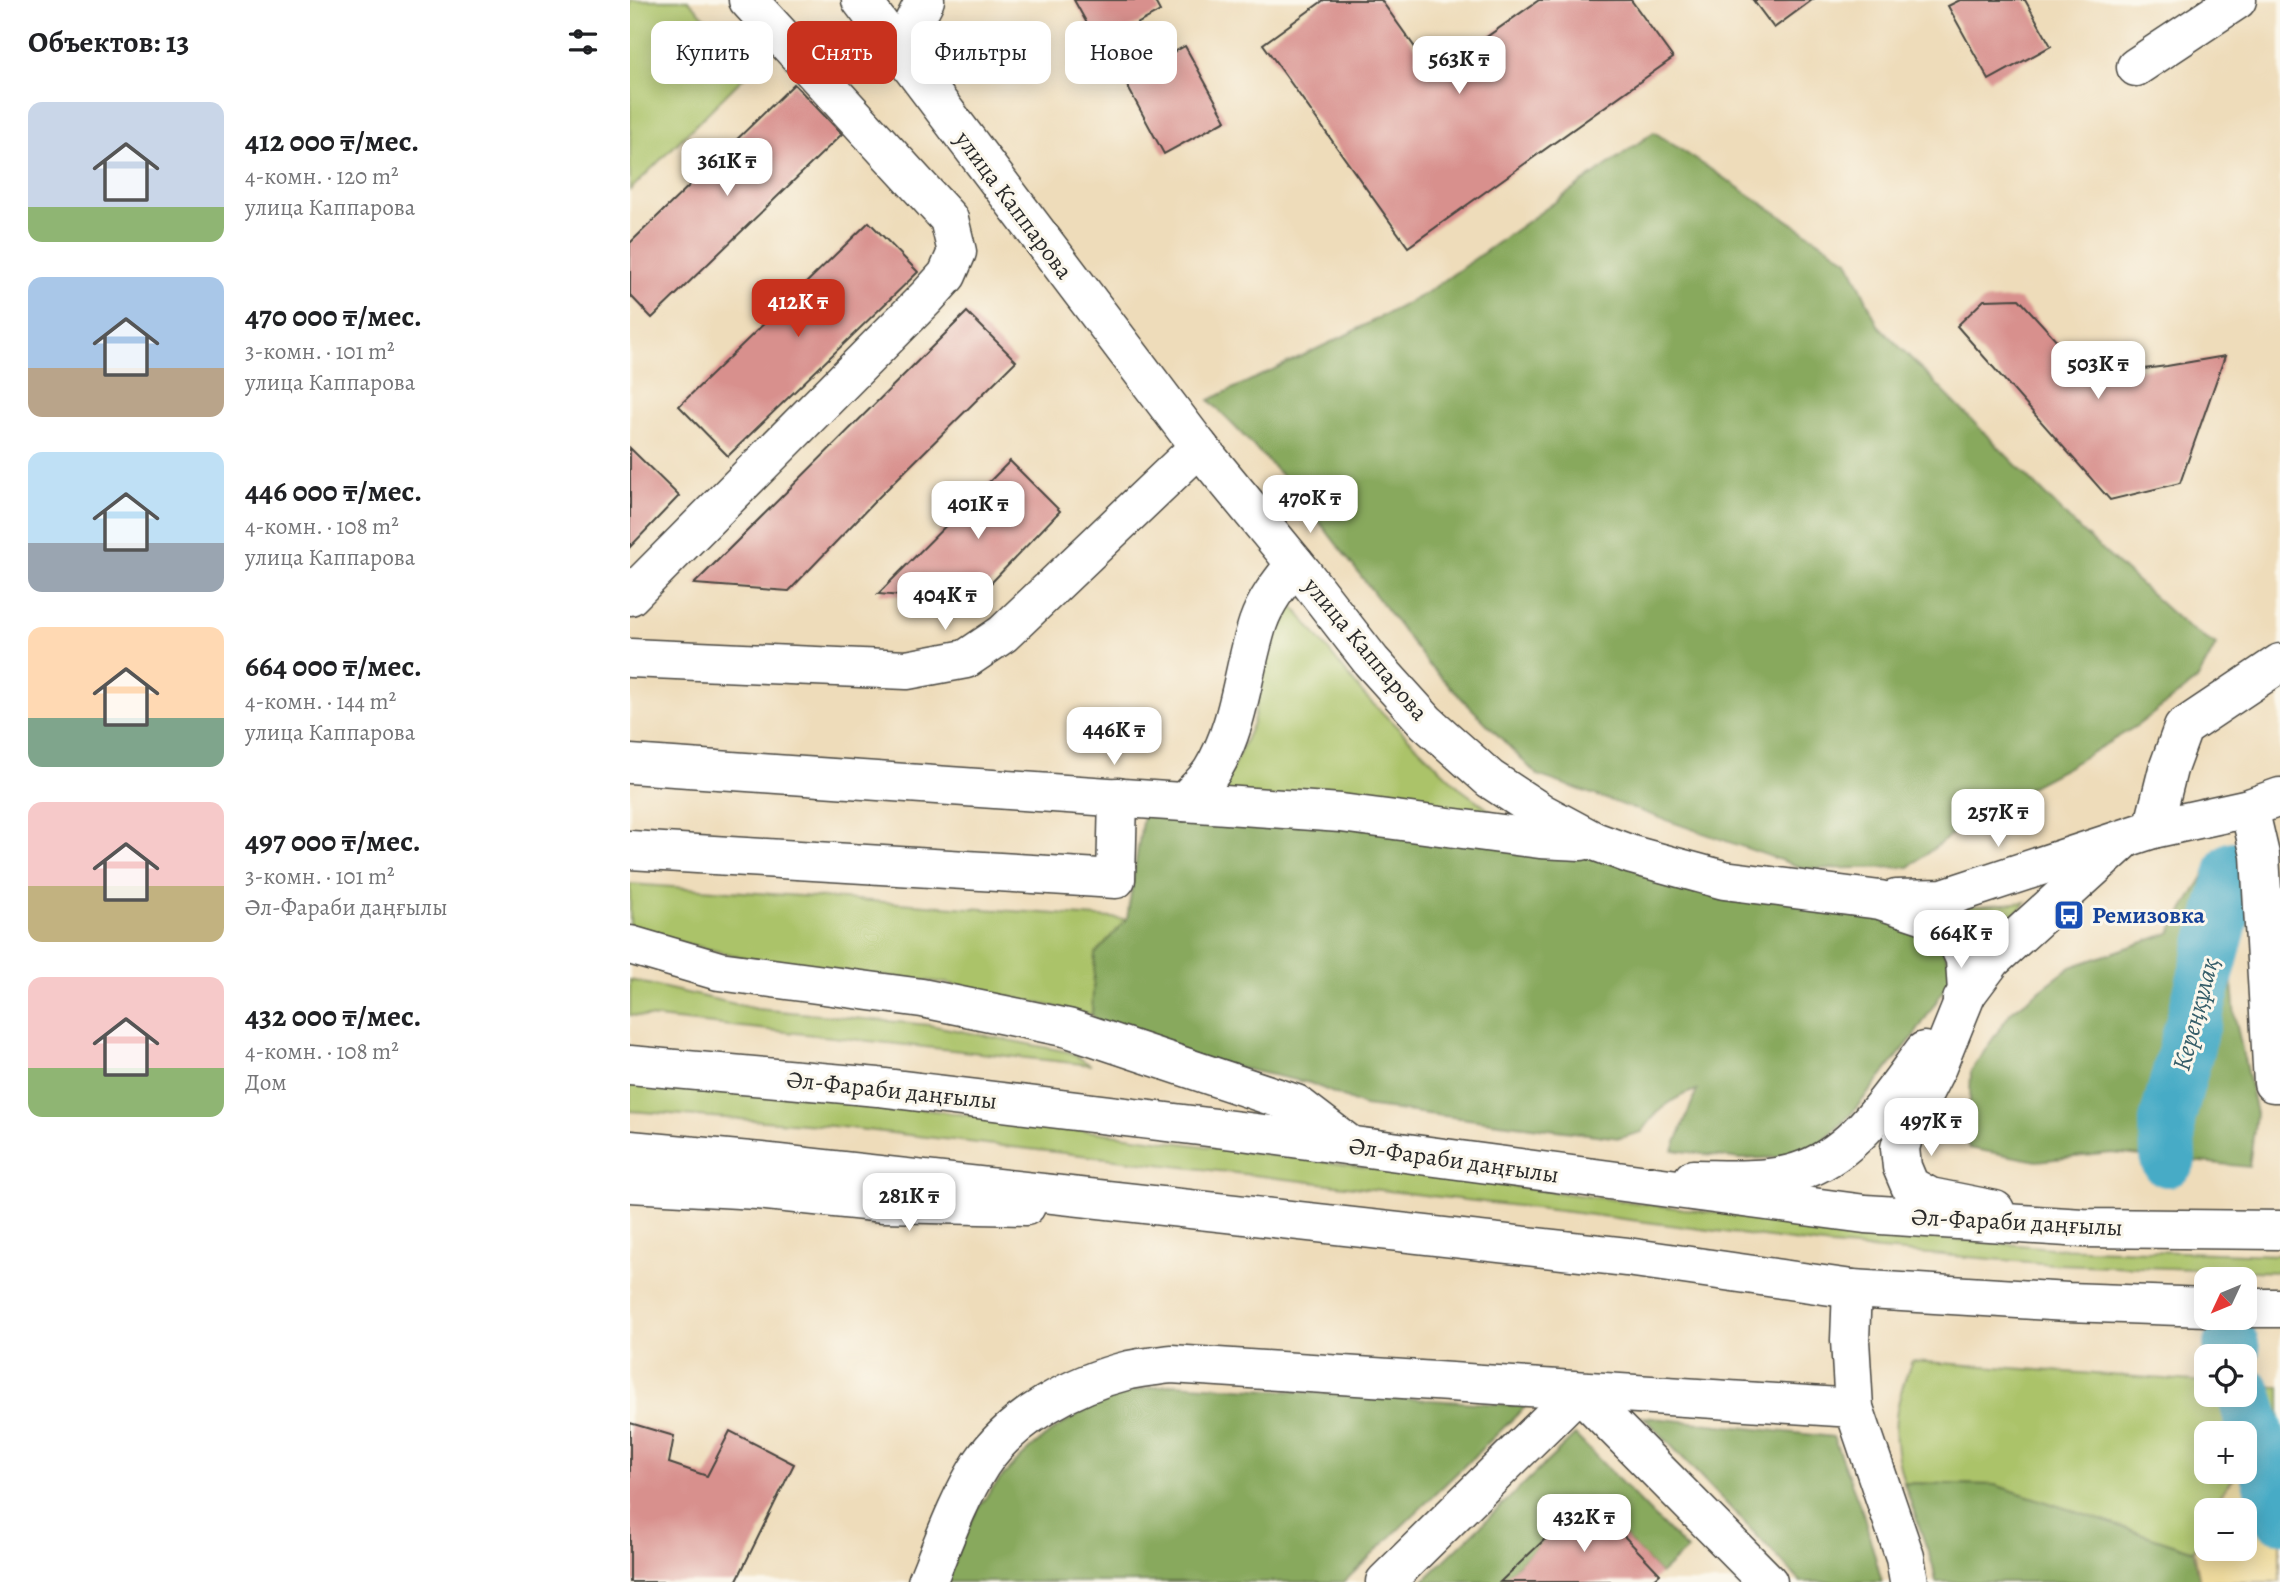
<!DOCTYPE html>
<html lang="ru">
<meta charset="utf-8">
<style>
body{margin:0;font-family:Alegreya,serif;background:#f6f6f6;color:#202124;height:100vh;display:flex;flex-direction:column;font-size:26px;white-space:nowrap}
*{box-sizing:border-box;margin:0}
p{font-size:23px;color:#757577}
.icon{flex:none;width:38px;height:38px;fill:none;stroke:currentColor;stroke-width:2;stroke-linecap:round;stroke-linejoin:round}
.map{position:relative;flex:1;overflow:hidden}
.details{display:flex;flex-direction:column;background:#fff;width:630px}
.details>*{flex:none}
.top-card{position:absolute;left:21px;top:21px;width:665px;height:63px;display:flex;gap:14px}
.needle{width:46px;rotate:226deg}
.fabs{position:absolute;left:1564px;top:1267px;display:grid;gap:14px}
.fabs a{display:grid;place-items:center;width:63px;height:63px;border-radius:14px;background:#fff;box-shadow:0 4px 18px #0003;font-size:35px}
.price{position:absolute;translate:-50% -60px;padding:0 16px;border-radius:14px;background:#fff;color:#222;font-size:23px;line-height:46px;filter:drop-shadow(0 2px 4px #0008)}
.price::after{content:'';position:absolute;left:50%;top:42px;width:21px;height:16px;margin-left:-10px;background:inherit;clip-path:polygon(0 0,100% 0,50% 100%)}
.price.selected{background:#c8321e;color:#fff}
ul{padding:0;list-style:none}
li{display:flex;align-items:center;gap:21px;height:175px;padding:0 28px}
li span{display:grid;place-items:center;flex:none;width:196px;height:140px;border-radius:14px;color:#555}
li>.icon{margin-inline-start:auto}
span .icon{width:84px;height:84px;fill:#fffc;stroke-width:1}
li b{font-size:30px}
h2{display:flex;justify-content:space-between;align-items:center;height:84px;padding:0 28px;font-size:30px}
.chip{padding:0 24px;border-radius:14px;background:#fff;box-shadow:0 4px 18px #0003;font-size:24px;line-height:63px}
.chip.selected{background:#c8321e;color:#fff}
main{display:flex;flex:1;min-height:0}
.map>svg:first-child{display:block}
.green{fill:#abc369;stroke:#6b774a;stroke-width:2}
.forest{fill:#88a95d;stroke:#5a6a44;stroke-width:2}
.sand{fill:#eeda9e;stroke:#8c8264;stroke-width:2}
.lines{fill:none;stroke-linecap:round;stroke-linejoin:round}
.river{stroke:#46abc6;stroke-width:56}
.building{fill:#d8908d}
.minor-casing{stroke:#484640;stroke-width:41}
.major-casing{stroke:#484640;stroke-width:41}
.minor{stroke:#fff;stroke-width:38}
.major{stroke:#fff;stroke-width:38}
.labels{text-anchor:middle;stroke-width:6;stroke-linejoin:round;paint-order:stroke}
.street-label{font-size:24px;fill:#2b2b2b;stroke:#fbf7ec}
.transit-label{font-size:24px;font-weight:bold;fill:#164399;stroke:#fbf7ec;text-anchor:start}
.water-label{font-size:26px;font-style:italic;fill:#365e69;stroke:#fbf7ec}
</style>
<main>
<section class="details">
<h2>Объектов: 13<svg class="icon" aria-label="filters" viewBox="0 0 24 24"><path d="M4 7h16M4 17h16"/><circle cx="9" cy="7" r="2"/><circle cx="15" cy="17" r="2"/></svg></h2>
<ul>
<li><span style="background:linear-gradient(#c9d6e8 75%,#8fb573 0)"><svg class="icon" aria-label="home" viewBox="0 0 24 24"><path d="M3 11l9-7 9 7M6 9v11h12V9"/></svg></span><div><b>412 000 ₸/мес.</b><p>4-комн. · 120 m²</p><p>улица Каппарова</p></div></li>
<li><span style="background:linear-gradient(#a9c7e8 65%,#b9a48a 0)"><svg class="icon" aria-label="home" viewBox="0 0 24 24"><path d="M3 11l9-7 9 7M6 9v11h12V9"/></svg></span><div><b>470 000 ₸/мес.</b><p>3-комн. · 101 m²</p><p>улица Каппарова</p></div></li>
<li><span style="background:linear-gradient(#bfe0f5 65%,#9aa5b1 0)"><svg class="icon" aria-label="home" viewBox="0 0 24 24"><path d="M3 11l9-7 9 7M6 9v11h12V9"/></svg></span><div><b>446 000 ₸/мес.</b><p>4-комн. · 108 m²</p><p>улица Каппарова</p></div></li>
<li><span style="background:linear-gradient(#ffd9b3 65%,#7fa58c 0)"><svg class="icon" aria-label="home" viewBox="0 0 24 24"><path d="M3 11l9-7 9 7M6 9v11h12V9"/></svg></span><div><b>664 000 ₸/мес.</b><p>4-комн. · 144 m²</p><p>улица Каппарова</p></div></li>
<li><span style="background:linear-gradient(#f6c9c9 60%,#c2b280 0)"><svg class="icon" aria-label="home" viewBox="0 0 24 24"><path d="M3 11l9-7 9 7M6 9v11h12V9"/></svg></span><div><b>497 000 ₸/мес.</b><p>3-комн. · 101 m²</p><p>Әл-Фараби даңғылы</p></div></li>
<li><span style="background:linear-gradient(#f6c9c9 65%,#8fb573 0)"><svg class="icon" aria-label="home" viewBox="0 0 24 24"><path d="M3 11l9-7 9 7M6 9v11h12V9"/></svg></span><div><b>432 000 ₸/мес.</b><p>4-комн. · 108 m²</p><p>Дом</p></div></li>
</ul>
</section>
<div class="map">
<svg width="1650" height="1582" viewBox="0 0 1650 1582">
<rect width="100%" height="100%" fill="#fbf7ec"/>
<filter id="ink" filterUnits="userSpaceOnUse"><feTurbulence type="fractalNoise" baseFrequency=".0143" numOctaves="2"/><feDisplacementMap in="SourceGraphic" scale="14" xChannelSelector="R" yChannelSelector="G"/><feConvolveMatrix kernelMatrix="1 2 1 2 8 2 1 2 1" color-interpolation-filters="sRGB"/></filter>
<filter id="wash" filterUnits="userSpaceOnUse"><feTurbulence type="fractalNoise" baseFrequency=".00686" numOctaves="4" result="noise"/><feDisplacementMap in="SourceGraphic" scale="28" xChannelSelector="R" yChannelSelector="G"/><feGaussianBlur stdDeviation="1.57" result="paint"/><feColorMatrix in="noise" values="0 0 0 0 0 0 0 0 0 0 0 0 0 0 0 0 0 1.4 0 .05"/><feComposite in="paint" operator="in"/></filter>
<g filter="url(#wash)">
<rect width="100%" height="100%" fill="#eedcba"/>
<!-- green -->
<g class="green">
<polygon points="0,0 58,0 124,67 0,190"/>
<polygon points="659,601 734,695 832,790 884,828 591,793 623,723 641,629"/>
<polygon points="0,884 497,919 465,954 462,1015 316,983 136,963 0,930"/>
<polygon points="1396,902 1358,942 1334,931 1316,912 1339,907"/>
<polygon points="0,980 127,1009 299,1025 439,1052 461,1065 0,1015"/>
<polygon points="0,1084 207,1098 1208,1229 1422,1248 1650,1255 1650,1272 1424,1264 1201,1246 939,1212 202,1126 0,1111"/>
<path d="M1282 1361 1577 1382V1395H1615V1385L1650 1387V1461L1624 1465 1615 1470V1433H1577V1472H1613L1602 1479 1581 1510H1577V1520L1564 1551 1365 1485 1274 1483C1260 1436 1263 1407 1282 1361Z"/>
</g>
<!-- forest -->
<g class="forest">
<polygon points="1024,132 1218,260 1248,325 1450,530 1556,626 1586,645 1567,680 1508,725 1436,768 1352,812 1279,867 1176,869 907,775 799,665 662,486 579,400 714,336 795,294"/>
<path d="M514 809 711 813 1298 916 1324 974 1284 1036 1222 1113 1178 1156 1110 1159 1043 1150 1067 1090C1042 1097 1027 1110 1012 1132L990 1138 734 1106 680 1083 482 1041 462 1015 465 954 497 919Z"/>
<polygon points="1590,848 1605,1017 1626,1114 1619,1167 1482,1153 1407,1161 1338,1148 1341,1071 1381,1012 1441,967 1540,933"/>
<path d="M544 1384 896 1406 714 1582H316C328 1553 339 1519 358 1494 393 1449 441 1411 496 1393 511 1388 528 1387 544 1384Z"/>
<polygon points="1014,1417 1203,1437 1233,1513 1252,1582 1171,1582"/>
<polygon points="945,1435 1057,1550 1030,1574 958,1499 870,1582 792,1582"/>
<polygon points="1274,1483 1365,1485 1564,1551 1570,1582 1306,1582 1303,1566"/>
</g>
<!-- sand -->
<path class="sand" d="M1650 1461V1582H1570L1564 1551 1577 1520V1549H1615V1510H1581L1582 1507C1605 1475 1610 1467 1650 1461Z"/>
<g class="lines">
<!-- river -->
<g class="river">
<polyline points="1538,1159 1537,1121 1604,869"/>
<polyline points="1601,1345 1602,1350"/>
<polyline points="1615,1395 1650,1515"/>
</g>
</g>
<g id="blocks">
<!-- building -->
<g class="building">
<polygon points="444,0 524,0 530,11 469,45"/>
<polygon points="694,0 751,0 804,74 909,0 1001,0 1043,58 778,247 633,44"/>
<polygon points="1123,0 1182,0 1144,28"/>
<polygon points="1330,0 1395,0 1421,46 1359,80 1318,6"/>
<polygon points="555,46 596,120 534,154 494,80"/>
<polygon points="164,84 212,134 22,318 0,295 0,243"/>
<polygon points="239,222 288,272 98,456 49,406"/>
<polygon points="1389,299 1459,376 1537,366 1595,356 1550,483 1480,500 1327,326 1354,300"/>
<polygon points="337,312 386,361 246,500 159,591 64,584"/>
<polygon points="0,448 49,496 0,547"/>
<polygon points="380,461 430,511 343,602 248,594"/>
<polygon points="0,1423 44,1436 39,1463 77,1476 100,1431 164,1464 106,1582 0,1582"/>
<polygon points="958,1498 1030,1574 1021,1582 870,1582"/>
</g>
</g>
</g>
<g filter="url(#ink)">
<use href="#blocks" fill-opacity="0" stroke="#484640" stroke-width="2"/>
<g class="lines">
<!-- minor casing -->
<g class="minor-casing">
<g id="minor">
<polyline points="231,0 569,447 672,572 741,661 796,722 860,779 912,813 964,841 1002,855 1094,880 1250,900 1298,916 1323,932 1335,959 1337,993 1307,1067 1276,1128 1270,1148 1272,1167 1280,1186 1300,1197 1365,1210"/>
<polyline points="269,51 295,0"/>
<polyline points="1506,67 1607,0"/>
<polyline points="0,596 297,297 317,275 327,252 319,219 118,0"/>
<polyline points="0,658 277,670 336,659 373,634 569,447"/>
<polyline points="0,764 711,813 910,839 951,841"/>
<path d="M554 802C563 792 575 782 582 771 610 725 612 672 628 623 636 600 650 583 665 564"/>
<polyline points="1619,808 1630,855 1643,1083 1650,1083"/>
<polyline points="1523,829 1538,769 1553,728 1650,663"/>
<polyline points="0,850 486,879 488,797"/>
<polyline points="1266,899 1313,898 1523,829 1619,808 1650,797"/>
<polyline points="0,945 89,971 292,998 438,1028 666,1104 721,1146"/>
<polyline points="1332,1000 1362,960 1494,840"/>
<path d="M1063 1179C1099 1179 1142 1183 1176 1169 1229 1148 1261 1095 1294 1051"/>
<polyline points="0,1183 127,1190 254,1203 396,1206"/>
<polyline points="1222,1289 1220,1340 1224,1408 1275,1557 1279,1582"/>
<path d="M297 1582C313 1543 328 1500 351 1464 383 1416 444 1384 499 1370 512 1367 527 1366 541 1364L1224 1408"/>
<polyline points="755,1582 949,1391 1138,1582"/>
</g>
</g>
<!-- major casing -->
<g class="major-casing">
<g id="major">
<polyline points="0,1065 248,1087 611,1131 1235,1214 1453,1228 1650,1230"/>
<polyline points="0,1150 131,1162 997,1257 1222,1289 1438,1302 1577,1307"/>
<polyline points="1615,1308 1650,1308"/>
</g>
</g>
<!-- minor -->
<use href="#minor" class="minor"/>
<!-- major -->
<use href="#major" class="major"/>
</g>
</g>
<!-- icons -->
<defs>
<g id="bus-square" transform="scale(1.575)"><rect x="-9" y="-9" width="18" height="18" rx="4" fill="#1a4fb4" stroke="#fbf7ec"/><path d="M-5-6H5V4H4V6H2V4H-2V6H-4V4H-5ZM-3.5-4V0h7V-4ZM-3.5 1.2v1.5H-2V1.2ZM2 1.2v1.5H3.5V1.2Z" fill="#fff"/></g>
</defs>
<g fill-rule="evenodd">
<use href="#bus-square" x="1439" y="915"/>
</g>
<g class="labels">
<!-- street labels -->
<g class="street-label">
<text transform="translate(384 205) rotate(53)" y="8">улица Каппарова</text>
<text transform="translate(736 649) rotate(50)" y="8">улица Каппарова</text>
<text transform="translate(262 1090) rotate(6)" y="8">Әл-Фараби даңғылы</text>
<text transform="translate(824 1160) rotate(8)" y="8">Әл-Фараби даңғылы</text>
<text transform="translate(1387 1222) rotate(3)" y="8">Әл-Фараби даңғылы</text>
</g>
<!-- transit labels -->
<g class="transit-label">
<text x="1462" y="923">Ремизовка</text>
</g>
<!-- water labels -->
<g class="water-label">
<text transform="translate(1565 1014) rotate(-75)" y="9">Кереңқұлақ</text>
</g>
</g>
</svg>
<div class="fabs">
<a><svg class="needle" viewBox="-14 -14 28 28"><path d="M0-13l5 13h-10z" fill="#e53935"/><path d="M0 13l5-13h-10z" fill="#757577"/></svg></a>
<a><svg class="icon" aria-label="locate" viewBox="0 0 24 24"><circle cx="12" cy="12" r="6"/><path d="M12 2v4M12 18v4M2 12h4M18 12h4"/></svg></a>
<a>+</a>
<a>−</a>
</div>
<b class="price" style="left:829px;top:96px">563K ₸</b>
<b class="price" style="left:97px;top:198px">361K ₸</b>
<b class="price selected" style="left:168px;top:339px">412K ₸</b>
<b class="price" style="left:1468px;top:401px">503K ₸</b>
<b class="price" style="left:680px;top:535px">470K ₸</b>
<b class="price" style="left:348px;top:541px">401K ₸</b>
<b class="price" style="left:315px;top:632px">404K ₸</b>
<b class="price" style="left:484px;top:767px">446K ₸</b>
<b class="price" style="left:1368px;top:849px">257K ₸</b>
<b class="price" style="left:1331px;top:970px">664K ₸</b>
<b class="price" style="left:1301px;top:1158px">497K ₸</b>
<b class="price" style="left:279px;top:1233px">281K ₸</b>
<b class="price" style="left:954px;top:1554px">432K ₸</b>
<div class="top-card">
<a class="chip">Купить</a>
<a class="chip selected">Снять</a>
<a class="chip">Фильтры</a>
<a class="chip">Новое</a>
</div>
</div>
</main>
